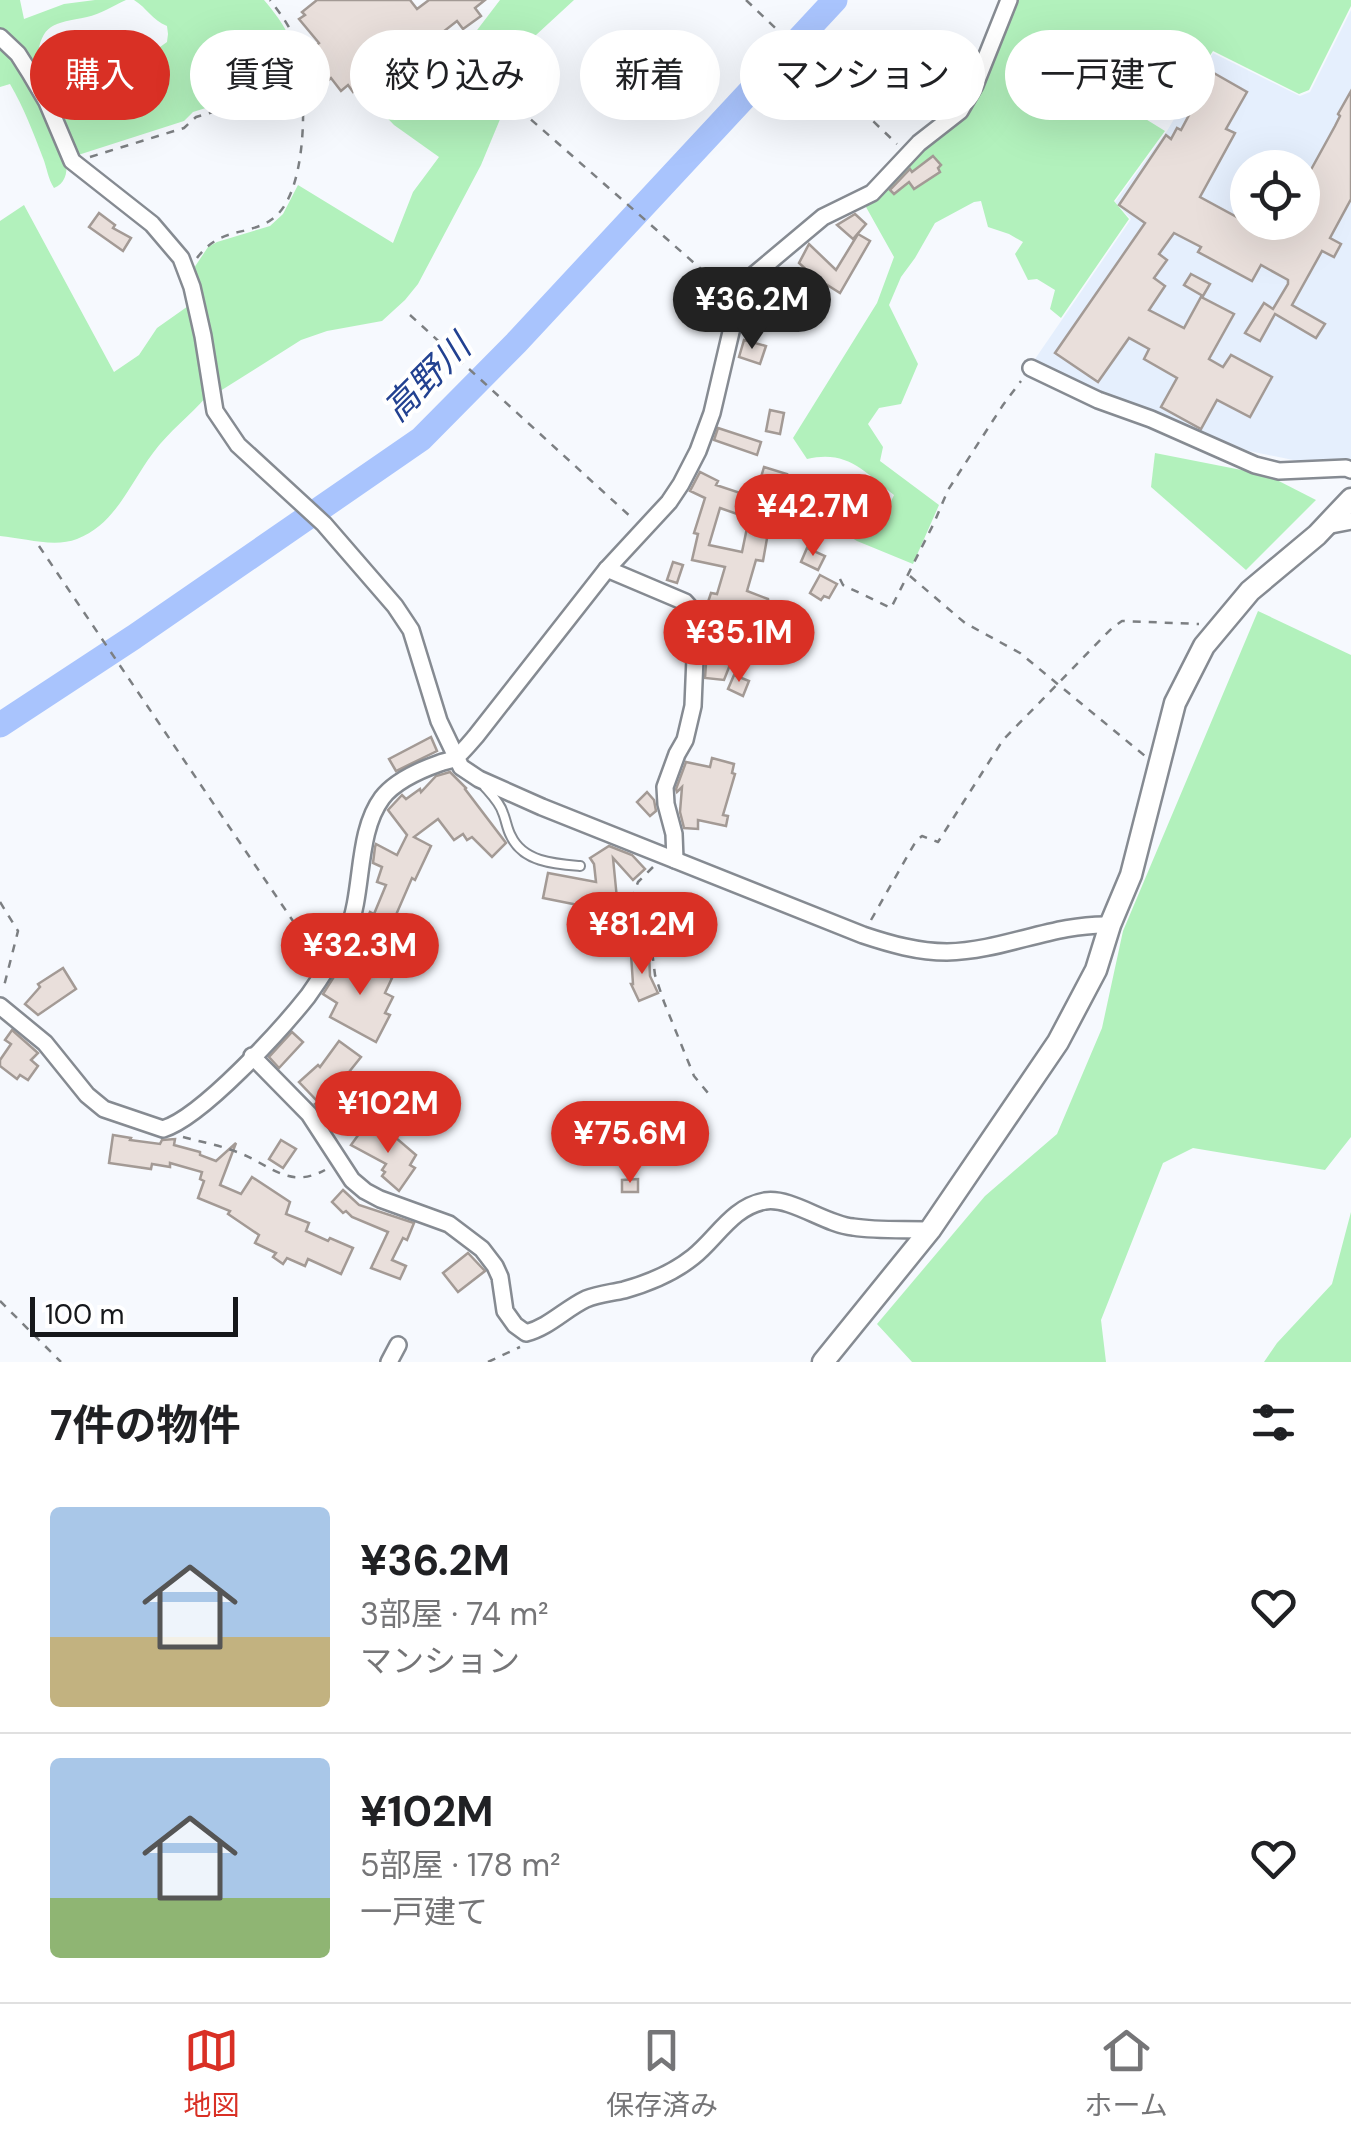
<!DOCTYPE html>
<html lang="ja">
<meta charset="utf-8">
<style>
body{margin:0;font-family:"DM Sans","Noto Sans JP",sans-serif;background:#f6f6f6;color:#202124;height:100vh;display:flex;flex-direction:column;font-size:38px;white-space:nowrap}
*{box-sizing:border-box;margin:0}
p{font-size:32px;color:#757577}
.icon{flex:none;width:55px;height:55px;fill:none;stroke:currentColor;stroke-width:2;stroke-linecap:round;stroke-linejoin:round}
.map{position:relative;height:1362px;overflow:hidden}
.drawer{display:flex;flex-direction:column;background:#fff;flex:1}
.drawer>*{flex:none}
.top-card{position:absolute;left:30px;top:30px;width:1292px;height:90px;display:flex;gap:20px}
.controls{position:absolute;left:1230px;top:150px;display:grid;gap:20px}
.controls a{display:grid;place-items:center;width:90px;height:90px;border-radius:50%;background:#fff;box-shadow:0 10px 40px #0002;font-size:50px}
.scale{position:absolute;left:30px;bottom:25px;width:208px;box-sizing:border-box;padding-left:10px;border:5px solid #16181b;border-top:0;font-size:28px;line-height:35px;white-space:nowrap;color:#16181b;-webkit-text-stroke:8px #fff;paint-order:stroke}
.price{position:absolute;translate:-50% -85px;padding:0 22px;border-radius:35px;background:#d93025;color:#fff;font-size:32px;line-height:65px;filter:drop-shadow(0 2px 5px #0008)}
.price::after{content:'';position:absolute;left:50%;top:60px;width:30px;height:22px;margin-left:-15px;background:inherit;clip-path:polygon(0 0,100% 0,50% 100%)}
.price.on{background:#222;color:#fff}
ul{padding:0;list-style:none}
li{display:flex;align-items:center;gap:30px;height:250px;padding:0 50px}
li+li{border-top:2px solid #e0e0e0}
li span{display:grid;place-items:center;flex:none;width:280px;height:200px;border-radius:10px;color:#555}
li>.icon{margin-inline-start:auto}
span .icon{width:120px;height:120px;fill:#fffc;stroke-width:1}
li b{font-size:42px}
h2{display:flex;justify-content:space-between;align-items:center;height:120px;padding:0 50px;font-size:42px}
.chip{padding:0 35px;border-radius:45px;background:#fff;box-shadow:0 10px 40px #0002;font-size:35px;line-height:90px}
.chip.on{background:#d93025;color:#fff}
.tab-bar{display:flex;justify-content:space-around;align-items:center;height:140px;border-top:2px solid #e0e0e0;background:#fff;font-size:28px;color:#757577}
.tab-bar a{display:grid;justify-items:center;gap:5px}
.tab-bar .on{color:#d93025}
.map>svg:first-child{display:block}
.built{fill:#e5effd;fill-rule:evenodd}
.green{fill:#b2f1bc}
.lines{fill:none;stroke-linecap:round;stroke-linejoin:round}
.river{stroke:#a9c4fd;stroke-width:25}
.building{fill:#e9dfdb;stroke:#a39a95;stroke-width:2.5;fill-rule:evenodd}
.service-casing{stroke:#868b92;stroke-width:12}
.minor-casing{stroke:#868b92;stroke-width:20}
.tertiary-casing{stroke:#868b92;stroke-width:25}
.path{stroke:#7c7f82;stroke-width:2.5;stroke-dasharray:8 8;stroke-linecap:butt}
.service{stroke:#fff;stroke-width:8}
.minor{stroke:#fff;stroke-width:15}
.tertiary{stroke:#fff;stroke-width:20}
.labels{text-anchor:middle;stroke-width:8;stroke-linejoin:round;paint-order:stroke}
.water-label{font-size:35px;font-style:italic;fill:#224191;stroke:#fff}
</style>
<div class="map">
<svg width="1351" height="1362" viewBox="0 0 1351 1362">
<rect width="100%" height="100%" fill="#f6f9fe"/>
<!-- built -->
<path class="built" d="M1351 10V462H1303L1249 451 1075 381 1035 359 1131 219 1115 202 1167 131 1213 53 1300 96 1310 92ZM1248 168H1302V222H1248Z"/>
<!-- green -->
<g class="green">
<path d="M0 0H20L24 19 64 4 95 0H126C113 6 100 14 87 17 54 24 41 22 37 61L31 64 7 33 0 28Z"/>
<path d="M134 0H264C286 26 298 45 295 80L193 112 184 121 75 156 37 74 139 40 145 48 156 101 161 99 152 48 160 47 167 42 168 34 167 26C152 20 147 8 134 0Z"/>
<polygon points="500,0 574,0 523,47 513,88 481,165 418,284 405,300 382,321 327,331 301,340 217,393 192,271 208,247 217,242 270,226 283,214 298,185 393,243 413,192 439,157 394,125 372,102 471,38"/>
<path d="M1015 0H1351V6L1309 90 1299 94 1213 51 1198 74 1163 53 1131 110 1165 131 1114 201 1129 219 1061 318 1050 309 1055 290 1037 279 1028 280 1015 254 1023 242 1009 234 988 227 981 201 974 202 935 223 915 258 901 277 889 305 918 364 901 404 879 408 868 424 883 447 880 461 939 505 913 564 857 541 820 519 831 491 846 493 886 512 894 495C863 471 848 450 807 459L793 438 877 303 894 257 866 207 935 137 964 114Z"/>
<path d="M0 45C27 70 42 106 57 140 59 147 65 155 66 162 68 174 64 184 54 188 48 179 47 168 43 158 33 132 24 108 10 84L0 87Z"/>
<path d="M24 205 114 372 139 355 157 328 191 304 207 396C190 416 169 431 153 453 130 483 116 524 77 539 54 548 24 538 0 536V221Z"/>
<polygon points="1155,453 1267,475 1316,500 1246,570 1151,487"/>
<polygon points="1258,611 1351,655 1351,1137 1325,1170 1193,1148 1163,1163 1101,1320 1106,1362 912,1362 877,1324 985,1196 1057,1134 1102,1028 1123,931"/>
<polygon points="1351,1212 1351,1362 1264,1362 1277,1343 1332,1284"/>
</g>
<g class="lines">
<!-- river -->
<polyline class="river" points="0,725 134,637 421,439 516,343 835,0"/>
</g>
<!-- building -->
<g class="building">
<polygon points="317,0 410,0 417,9 429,0 485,0 475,8 481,16 463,29 457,21 439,35 441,39 432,45 437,51 428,58 422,51 365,94 359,87 353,92 348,85 341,91 331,78 324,84 311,68 309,51 319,43 299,19 305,15 302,12"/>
<polygon points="1212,72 1247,92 1226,129 1235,133 1200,197 1270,235 1277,222 1302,222 1302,186 1335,126 1340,116 1338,114 1351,91 1351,199 1330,238 1341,244 1334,257 1322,251 1292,305 1325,324 1316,338 1275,314 1260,341 1245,333 1264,303 1273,309 1288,284 1288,280 1261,265 1252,281 1198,252 1201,247 1174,233 1159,254 1167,260 1154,278 1165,286 1149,310 1184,328 1201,297 1234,314 1209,359 1223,367 1231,355 1272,377 1250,417 1217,400 1201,429 1161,407 1177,378 1144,359 1149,349 1129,338 1098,382 1055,353 1145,223 1119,205 1166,135 1171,139 1177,128 1181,130"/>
<polygon points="933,156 941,165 938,168 940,172 914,189 909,182 894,194 890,190 910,169 912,172"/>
<polygon points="99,213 115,225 113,228 131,238 123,251 89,227"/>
<polygon points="855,214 866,224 853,239 837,225"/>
<polygon points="858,234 870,241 840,293 813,276 799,263 809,244 836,270"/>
<polygon points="1191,274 1210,284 1203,296 1184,285"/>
<polygon points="744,340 766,346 760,364 739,357"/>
<polygon points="770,410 784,413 780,434 766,431"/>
<polygon points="718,428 761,442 757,455 714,440"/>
<path d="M764 467 787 474 780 503 773 501 766 526 769 527 763 561 756 560 747 591 768 599 771 614 774 615 771 625 774 626 771 636 767 634 758 660 732 650 739 631 717 624 712 638 707 636 705 611 711 593 717 594 725 567 692 560 698 534 694 533 705 498 690 491 700 472 718 481 716 485 755 498ZM720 508 749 518 742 552 709 545Z"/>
<polygon points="807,548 825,556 818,570 801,562"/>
<polygon points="673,562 683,565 677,583 667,580"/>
<polygon points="820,575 837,584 829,598 824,596 821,600 810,593"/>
<polygon points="707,649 735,652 724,680 705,678"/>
<polygon points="734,675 749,681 743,696 728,689"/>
<polygon points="431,737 437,751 396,771 389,759"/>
<polygon points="712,758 734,764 732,773 735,774 723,815 728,816 726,826 698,820 698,829 684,828 680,812 682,787 677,792 676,789 686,762 710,767"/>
<polygon points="450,772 466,788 465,789 506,843 492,857 472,837 467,840 463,834 454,840 438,819 414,837 431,846 415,880 412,878 389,931 392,932 384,951 357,940 370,912 374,914 386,885 377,882 382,867 373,863 375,847 376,844 397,855 407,835 388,810 402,795 406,799 420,789 421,792 436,776"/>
<polygon points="647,792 654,800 656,811 650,816 637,802"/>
<polygon points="609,846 632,855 645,869 633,880 613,858 618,909 596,911 582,909 583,906 543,898 548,873 596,882 594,864 590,858"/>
<polygon points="649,953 650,976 658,993 639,1001 631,984 633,984 631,954"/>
<polygon points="347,956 392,978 385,993 393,997 385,1013 390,1015 376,1042 330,1017 337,1003 323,994"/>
<polygon points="63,968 76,989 38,1015 25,1004 40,987 38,984"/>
<polygon points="12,1030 38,1053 31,1060 38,1066 28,1080 20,1075 17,1079 0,1066 0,1060 11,1044 5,1040"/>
<polygon points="292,1032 303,1042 279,1068 269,1057"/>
<polygon points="339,1041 361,1057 333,1092 336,1096 325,1104 329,1110 323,1114 315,1104 318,1102 299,1082 318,1065 320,1067"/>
<polygon points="364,1127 391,1142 395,1137 416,1155 410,1165 415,1168 399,1191 382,1176 385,1172 382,1170 386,1164 351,1145"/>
<polygon points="113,1135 131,1138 130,1140 160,1144 162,1140 175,1139 174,1145 200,1152 200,1155 216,1161 236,1143 220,1185 241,1194 252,1177 290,1202 286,1214 309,1223 306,1231 328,1241 330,1238 353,1248 341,1274 308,1259 305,1266 287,1258 283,1264 273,1257 276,1253 255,1243 259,1235 228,1214 230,1211 198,1198 204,1181 200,1179 202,1172 170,1163 170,1167 152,1164 151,1169 109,1163"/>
<polygon points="281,1140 296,1149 283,1168 269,1159"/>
<polygon points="638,1179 638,1192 622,1192 622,1180"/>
<polygon points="343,1190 359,1205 414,1223 407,1240 403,1238 392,1260 406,1266 400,1279 371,1268 388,1232 352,1217 346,1211 343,1213 332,1202"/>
<polygon points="468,1253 485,1271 458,1292 443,1273"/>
</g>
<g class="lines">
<!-- service casing -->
<g class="service-casing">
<path id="service" d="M485 787C492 795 500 803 503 813 506 820 507 829 511 836 523 862 555 864 580 866"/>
</g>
<!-- minor casing -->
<g class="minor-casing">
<g id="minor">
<path d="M0 37 18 54 30 73 47 102 72 161 152 224 181 258 192 287 203 336 215 411 238 445 324 524 395 606 411 630 439 721 461 767 479 779 542 807 863 935C890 944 918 952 947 952 1003 951 1054 923 1110 925"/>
<polyline points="1031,368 1098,400 1151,419 1255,465 1279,471 1346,468 1351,470"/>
<polyline points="1326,526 1351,521"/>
<polyline points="607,569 685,602 694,612 696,633 693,706 685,740 677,754 665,787 666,804 674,834 675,860"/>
<path d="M0 1006 45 1043 87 1095 104 1109 163 1129C202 1117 281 1030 308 996 318 982 342 946 348 930 364 891 356 833 382 798 395 781 420 770 440 763 445 761 450 761 455 758 462 753 470 743 476 736L607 569 669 502 681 484 698 451 712 413 738 302 749 279 823 217 872 193 919 143 960 111 975 85 1009 0"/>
<path d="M252 1056 309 1114 352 1180 365 1191 380 1199 449 1224 482 1249 495 1266 500 1277 505 1311 515 1325 526 1333C549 1327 565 1309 586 1299 598 1294 611 1293 624 1290 649 1283 673 1273 693 1257 717 1238 732 1207 765 1201 792 1197 824 1224 853 1227 878 1231 905 1229 930 1230"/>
<polyline points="389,1362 398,1345"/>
</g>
</g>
<!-- tertiary casing -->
<g class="tertiary-casing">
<polyline id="tertiary" points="823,1362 930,1230 1058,1042 1096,970 1110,925 1131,875 1175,703 1204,646 1250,591 1317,535 1351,499"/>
</g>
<!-- path -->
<g class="path">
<polyline points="746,0 897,144"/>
<polyline points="519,109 726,291"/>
<polyline points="90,157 184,128 196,117 300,87"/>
<path d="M197 258C222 224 251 238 276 216 310 185 307 79 294 39 289 24 279 12 270 0"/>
<polyline points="410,315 632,518"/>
<polyline points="39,546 316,955"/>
<polyline points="910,576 965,623 1020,653 1145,756"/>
<polyline points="840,579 843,585 891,608 934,523 948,490 1003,405 1021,381"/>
<polyline points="653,867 638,882 634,893 650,935 655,975 664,1002 694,1076 708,1093"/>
<polyline points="0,902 18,931 3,990"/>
<polyline points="871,920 916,841 922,836 938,842 1003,740 1112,628 1122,621 1199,624"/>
<path d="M183 1137C201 1142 219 1145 237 1152 270 1164 288 1190 325 1170"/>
<polyline points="0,1301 61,1362"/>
<polyline points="488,1362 520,1347"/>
</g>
<!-- service -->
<use href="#service" class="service"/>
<!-- minor -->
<use href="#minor" class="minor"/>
<!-- tertiary -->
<use href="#tertiary" class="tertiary"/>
</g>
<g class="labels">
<!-- water labels -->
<g class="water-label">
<text transform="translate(427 378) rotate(-45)" y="12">高野川</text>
</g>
</g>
</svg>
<div class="controls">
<a><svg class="icon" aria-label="locate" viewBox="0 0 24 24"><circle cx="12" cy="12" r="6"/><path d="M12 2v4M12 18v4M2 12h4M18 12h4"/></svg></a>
</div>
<div class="scale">100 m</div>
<b class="price on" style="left:752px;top:352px">¥36.2M</b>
<b class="price" style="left:813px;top:559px">¥42.7M</b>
<b class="price" style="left:739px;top:685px">¥35.1M</b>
<b class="price" style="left:642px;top:977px">¥81.2M</b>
<b class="price" style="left:360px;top:998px">¥32.3M</b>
<b class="price" style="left:388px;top:1156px">¥102M</b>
<b class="price" style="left:630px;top:1186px">¥75.6M</b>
<div class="top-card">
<a class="chip on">購入</a>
<a class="chip">賃貸</a>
<a class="chip">絞り込み</a>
<a class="chip">新着</a>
<a class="chip">マンション</a>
<a class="chip">一戸建て</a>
</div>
</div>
<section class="drawer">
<h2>7件の物件<svg class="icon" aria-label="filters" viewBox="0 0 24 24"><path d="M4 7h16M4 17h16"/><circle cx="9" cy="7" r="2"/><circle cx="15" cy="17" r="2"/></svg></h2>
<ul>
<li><span style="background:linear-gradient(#a9c7e8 65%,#c2b280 0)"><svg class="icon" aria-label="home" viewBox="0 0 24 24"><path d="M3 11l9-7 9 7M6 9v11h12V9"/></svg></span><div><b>¥36.2M</b><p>3部屋 · 74 m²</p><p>マンション</p></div><svg class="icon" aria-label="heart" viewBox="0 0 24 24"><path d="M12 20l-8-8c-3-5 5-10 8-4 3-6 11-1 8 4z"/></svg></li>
<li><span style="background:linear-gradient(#a9c7e8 70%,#8fb573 0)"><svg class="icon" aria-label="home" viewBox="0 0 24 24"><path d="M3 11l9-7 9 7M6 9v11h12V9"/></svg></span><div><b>¥102M</b><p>5部屋 · 178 m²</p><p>一戸建て</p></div><svg class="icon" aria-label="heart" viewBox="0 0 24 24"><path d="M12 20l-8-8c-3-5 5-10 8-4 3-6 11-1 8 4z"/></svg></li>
</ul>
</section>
<nav class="tab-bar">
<a class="on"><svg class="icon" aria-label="map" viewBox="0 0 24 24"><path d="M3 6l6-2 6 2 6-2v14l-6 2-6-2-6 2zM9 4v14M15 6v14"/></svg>地図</a>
<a><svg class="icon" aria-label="saved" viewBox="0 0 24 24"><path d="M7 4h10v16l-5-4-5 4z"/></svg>保存済み</a>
<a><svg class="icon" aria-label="home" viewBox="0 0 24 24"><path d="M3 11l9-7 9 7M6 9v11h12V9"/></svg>ホーム</a>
</nav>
